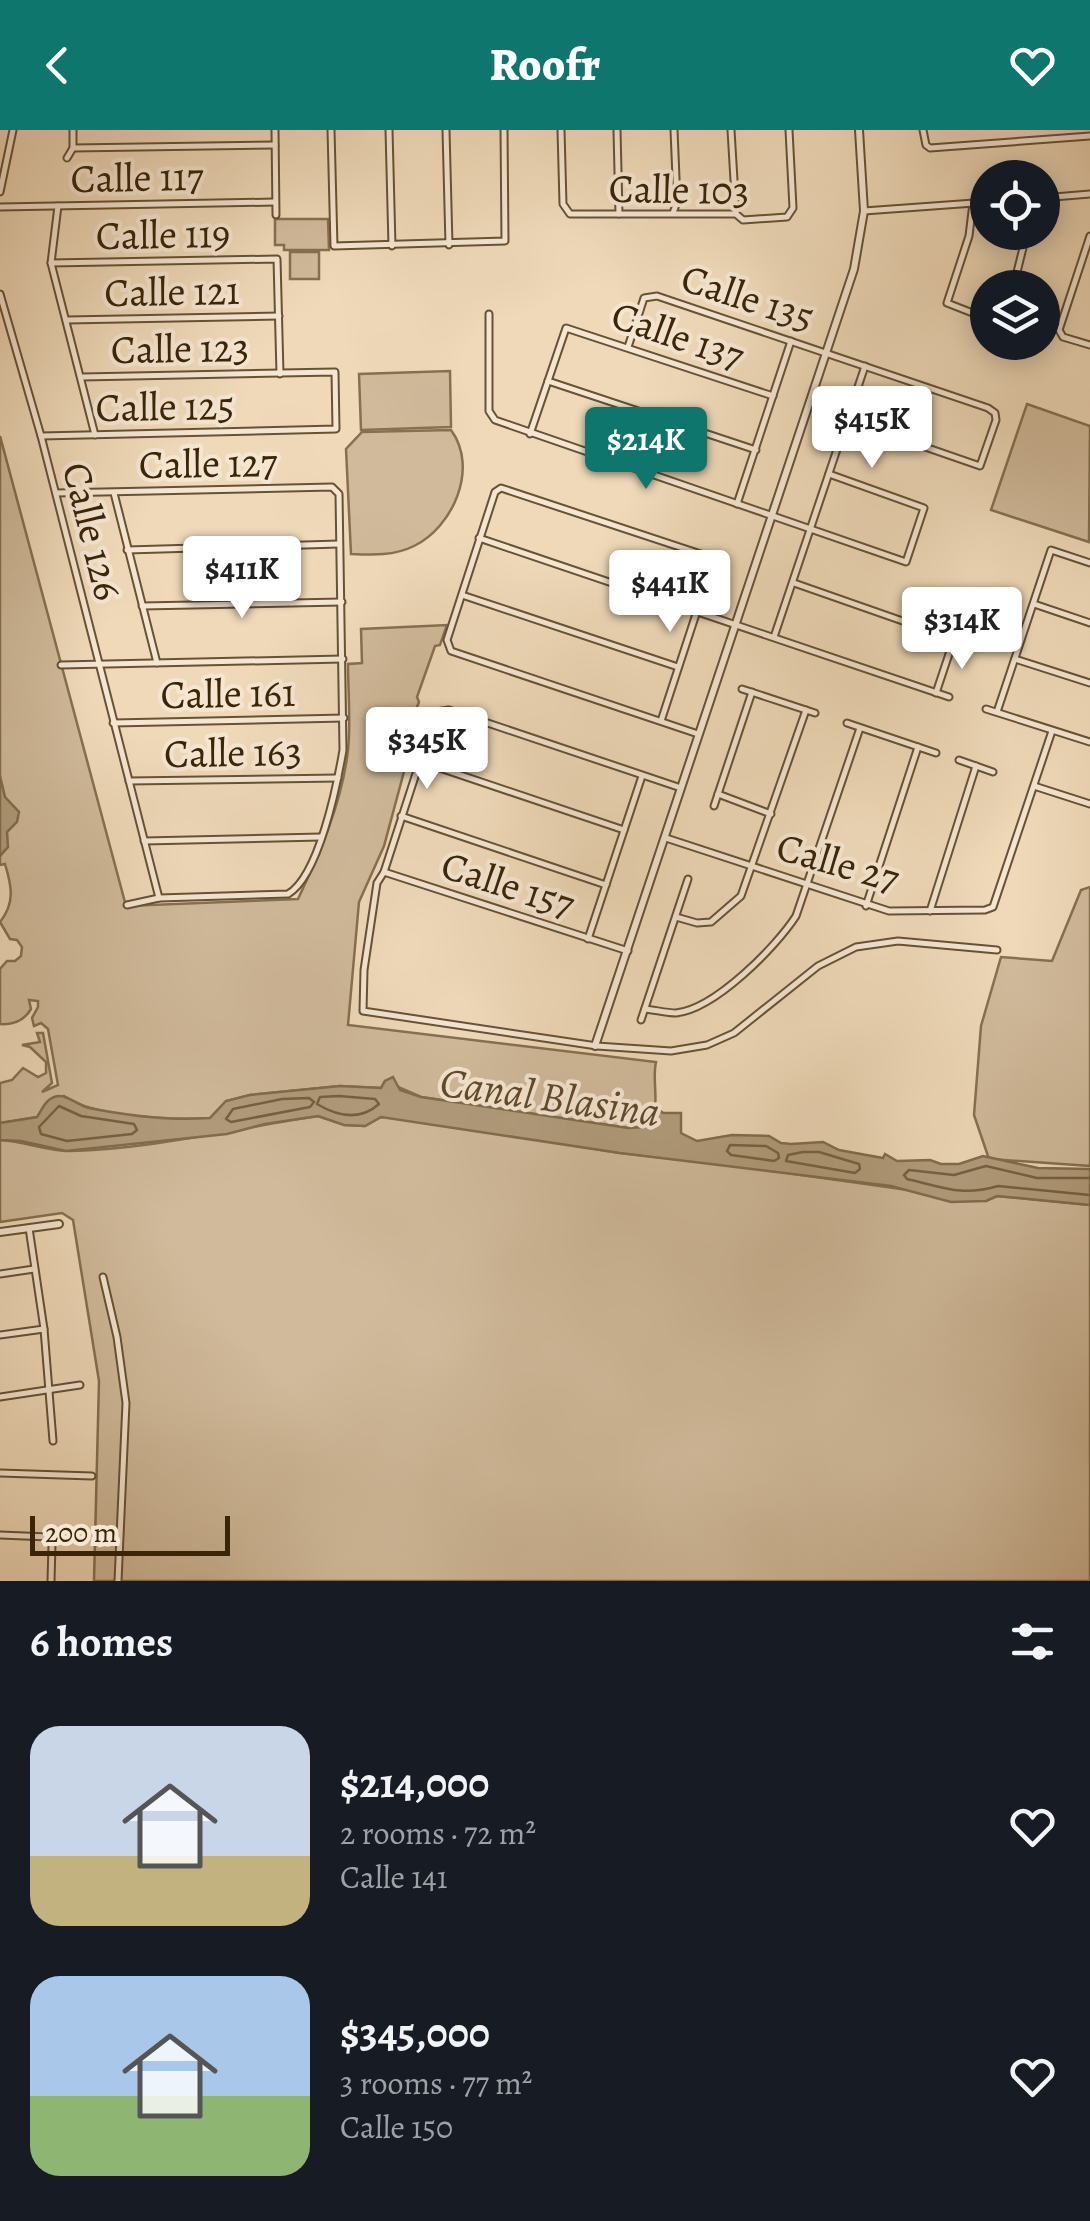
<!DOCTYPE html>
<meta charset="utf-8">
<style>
body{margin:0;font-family:Alegreya,serif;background:#20242c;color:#f1f3f6;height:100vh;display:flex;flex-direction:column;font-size:38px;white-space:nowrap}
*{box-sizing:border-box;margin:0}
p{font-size:32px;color:#9ea1a6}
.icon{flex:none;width:55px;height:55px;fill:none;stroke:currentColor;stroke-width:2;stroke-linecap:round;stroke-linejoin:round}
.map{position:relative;height:1451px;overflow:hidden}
.side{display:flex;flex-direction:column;background:#171b24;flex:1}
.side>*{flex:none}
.tools{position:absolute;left:970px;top:30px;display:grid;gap:20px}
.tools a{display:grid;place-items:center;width:90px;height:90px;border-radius:50%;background:#171b24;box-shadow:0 5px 25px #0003;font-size:50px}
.scale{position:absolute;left:30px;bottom:25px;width:200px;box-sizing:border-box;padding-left:10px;border:5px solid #3a2507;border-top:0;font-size:28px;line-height:35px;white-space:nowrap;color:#3a2507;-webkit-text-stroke:8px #f5e6d2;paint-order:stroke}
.price{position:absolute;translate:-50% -85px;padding:0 22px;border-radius:10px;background:#fff;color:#222;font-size:32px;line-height:65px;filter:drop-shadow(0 2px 5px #0008)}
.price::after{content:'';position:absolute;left:50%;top:60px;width:30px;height:22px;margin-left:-15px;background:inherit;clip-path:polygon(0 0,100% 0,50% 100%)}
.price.current{background:#0f766e;color:#fff}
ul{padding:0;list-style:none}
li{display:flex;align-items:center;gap:30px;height:250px;padding:0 30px}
li span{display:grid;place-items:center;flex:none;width:280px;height:200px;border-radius:30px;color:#555}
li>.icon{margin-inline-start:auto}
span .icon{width:120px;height:120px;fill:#fffc;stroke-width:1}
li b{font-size:42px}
h2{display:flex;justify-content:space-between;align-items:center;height:120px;padding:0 30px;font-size:42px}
header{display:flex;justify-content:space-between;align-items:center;height:130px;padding:0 30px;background:#0f766e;color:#fff;font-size:45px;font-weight:800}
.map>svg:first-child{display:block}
.green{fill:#d0ba9b;stroke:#857051;stroke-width:2.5}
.water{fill:#b19c7c;stroke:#816c4d;stroke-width:2.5}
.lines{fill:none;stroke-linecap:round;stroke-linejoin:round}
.shore{stroke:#766042;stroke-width:2.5}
.minor-casing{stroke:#675234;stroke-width:9}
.tertiary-casing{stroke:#675234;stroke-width:10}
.minor{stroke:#f5e6d2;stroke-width:5}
.tertiary{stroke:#f5e6d2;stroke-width:6}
.labels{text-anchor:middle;stroke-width:8;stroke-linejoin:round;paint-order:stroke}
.street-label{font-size:40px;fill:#3a2507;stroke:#f5e6d2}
.water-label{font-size:42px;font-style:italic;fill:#5e492a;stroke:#f5e6d2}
</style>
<header><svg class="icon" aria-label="back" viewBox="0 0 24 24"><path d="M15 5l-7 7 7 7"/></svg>Roofr<svg class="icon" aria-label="heart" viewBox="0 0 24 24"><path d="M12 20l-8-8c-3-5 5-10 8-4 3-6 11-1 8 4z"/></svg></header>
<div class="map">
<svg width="1090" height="1451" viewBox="0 0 1090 1451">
<rect width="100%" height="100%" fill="#efd9b9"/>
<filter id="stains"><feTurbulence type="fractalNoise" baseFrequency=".002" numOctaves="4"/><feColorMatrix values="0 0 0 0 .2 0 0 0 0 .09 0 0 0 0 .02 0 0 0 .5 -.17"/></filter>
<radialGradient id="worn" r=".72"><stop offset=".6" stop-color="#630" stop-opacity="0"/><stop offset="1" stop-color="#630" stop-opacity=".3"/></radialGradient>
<!-- green -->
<g class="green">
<polygon points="275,89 328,89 329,120 284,120 284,115 275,115"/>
<rect x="290" y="122" width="29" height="27"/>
<polygon points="450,241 451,297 361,300 359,244"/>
<polygon points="1027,274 1090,296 1089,412 991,380"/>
<path d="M451 300C479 338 453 397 414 416 394 426 373 425 351 424L346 319 362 302Z"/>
<path d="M0 306 126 776 298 769C320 722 342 673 348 620 351 592 348 562 348 534L362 533 361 499 447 495 440 515 435 516 417 567 419 572 411 592 412 612 384 716 359 772 348 895 656 932C651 954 663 980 646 997L628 998 421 967 385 951 381 958 340 956 250 965 226 971 210 988C173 990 95 988 64 966L45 974 38 987 0 993V953L12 950 23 938 38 947 46 943V932L30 917 22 915 40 912 37 903H43L52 953 42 962 58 955 48 899 41 893 34 896 32 888 38 877V871L29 870 31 879C24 891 13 895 0 894V839L7 831H15L21 826 22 817 17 810 10 809 0 792C15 773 12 757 5 734L0 735Z"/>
<polygon points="1090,757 1090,1036 989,1029 974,985 981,896 1001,827 1052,831 1081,760"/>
<path d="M318 986 345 995 365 996 381 987 422 991 620 1023 738 1036 986 1071 997 1066 1090 1075V1451H94L99 1251 73 1090 62 1083 0 1092V1010C23 1011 47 1021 70 1021 154 1019 236 998 318 986Z"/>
</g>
<!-- water -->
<g class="water">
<polygon points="0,646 5,667 19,682 17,692 7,702 8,717 0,726"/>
<path d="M393 947 400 960 421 967 628 998 646 997 653 990 656 977 663 983H681V1003L697 1011 732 1005 769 1006 781 1013 791 1014 823 1012 839 1020 883 1028 885 1024 897 1031 930 1030 941 1034H959L983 1026 1038 1038 1090 1039V1075L997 1066 986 1071 951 1072 891 1056 620 1023 381 987 365 996 344 995 318 986 265 994 227 1004 66 1021 21 1011 0 1010V993L37 987C43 978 47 966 60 966 69 966 79 976 89 978 129 986 169 991 210 988L226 971 250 965 340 956 381 958 385 951Z"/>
</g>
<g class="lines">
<!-- shore -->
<g class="shore">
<path d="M339 966 375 969 379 974C360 991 337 986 317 974L320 967Z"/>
<polygon points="309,968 314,972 310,977 231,992 226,989 233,979 282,969"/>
<polygon points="59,976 81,986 134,994 137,1000 132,1004 67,1011 41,1004 39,997"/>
<polygon points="730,1015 766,1016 778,1023 779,1028 774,1031 731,1025 727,1021"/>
<polygon points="803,1022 819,1022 859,1034 860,1039 855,1043 786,1031 788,1025"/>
<path d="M1090 1048H1037L986 1036 954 1045 909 1040 904 1045 907 1049C943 1057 961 1067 998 1056L1090 1065"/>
</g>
<!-- minor casing -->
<g class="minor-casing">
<g id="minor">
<polyline points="275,0 276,85"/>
<polyline points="331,0 334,116 505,111 504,0"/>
<polyline points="389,0 392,116"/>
<polyline points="446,0 449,115"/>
<polyline points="561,0 563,74 570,84 736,84 743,90 787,87 793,78 789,0"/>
<polyline points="617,0 619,84"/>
<polyline points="731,0 736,84"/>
<polyline points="923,0 926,15 930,18 1090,6"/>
<polyline points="73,18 275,15"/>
<polyline points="67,28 73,18 73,0"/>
<polyline points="0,62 13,0"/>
<polyline points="1042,68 1090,64"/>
<polyline points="973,73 969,106 947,173 988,189"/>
<polyline points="58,76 51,133 95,305"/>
<polyline points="0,77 275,72"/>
<polyline points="864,81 988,72"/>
<polyline points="673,83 677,72 674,0"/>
<polyline points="1090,106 1059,200 1063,207 1090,215"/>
<polyline points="51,133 277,129 280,244"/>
<polyline points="1013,158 1027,102"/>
<polyline points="0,164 41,306 159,768"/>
<polyline points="489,184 489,281 495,290 906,432 924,378 829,344"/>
<polyline points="67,190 279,186"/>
<polyline points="628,217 644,168 657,166 988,278 995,283 996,290 980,336 847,290"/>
<polyline points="548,251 756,320"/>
<polyline points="530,304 566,198 773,266"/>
<polyline points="41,306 336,299 335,242 82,247"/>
<path d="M56 363 332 357 339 364 343 620C337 655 319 746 288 764L159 768 127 775"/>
<polyline points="114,363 157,533"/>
<polyline points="737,374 791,211"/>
<polyline points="479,408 949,567"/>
<polyline points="127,420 339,414"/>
<polyline points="794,453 954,509 936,563"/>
<polyline points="462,465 678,537"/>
<polyline points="1034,474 1090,493"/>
<polyline points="142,476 342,472"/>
<polyline points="774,507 865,236"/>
<polyline points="1015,529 1090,553"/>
<polyline points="61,535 343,529"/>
<polyline points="742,559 815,583"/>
<polyline points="986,579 1090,612"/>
<polyline points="997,582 1051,420 1090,433"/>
<polyline points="661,591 714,429"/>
<polyline points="113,593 344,588"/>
<polyline points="847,593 936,623"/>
<polyline points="698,604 451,521 447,510 495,362 501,358 725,432"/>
<polyline points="959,630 993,642"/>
<polyline points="419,631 624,700"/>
<polyline points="129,651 338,648"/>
<polyline points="1034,656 1090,674"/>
<polyline points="681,658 449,580 436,582 384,742 377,753 364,840 363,881 597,916 671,921 707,915 734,903 818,836 856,817 898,811 997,820"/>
<polyline points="718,664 771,684"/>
<polyline points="714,676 752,562"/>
<polyline points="401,686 606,755"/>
<polyline points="666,708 889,781 985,780 993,777 1052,601"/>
<polyline points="144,711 321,707"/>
<polyline points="384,742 628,821"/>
<polyline points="866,776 918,617"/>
<polyline points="930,781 976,636"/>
<polyline points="676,787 697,793 711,792 741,766 806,580"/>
<polyline points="588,809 642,646"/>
<path d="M645 879C655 880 667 883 676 883 715 879 776 817 796 786L860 598"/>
<polyline points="641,890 688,749"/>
<polyline points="29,1098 44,1199 53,1311"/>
<polyline points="0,1144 34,1139"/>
<polyline points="103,1147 117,1207 126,1273 118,1451"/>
<polyline points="0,1205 44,1199"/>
<polyline points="0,1267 80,1255"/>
<polyline points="0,1343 92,1346"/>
<polyline points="0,1405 49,1407 52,1414 51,1451"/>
</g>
</g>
<!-- tertiary casing -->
<g class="tertiary-casing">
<g id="tertiary">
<polyline points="595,916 854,139 864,81 859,0"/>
<polyline points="0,1102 59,1094"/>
</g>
</g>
<!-- minor -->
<use href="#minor" class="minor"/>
<!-- tertiary -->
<use href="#tertiary" class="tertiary"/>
</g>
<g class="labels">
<!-- street labels -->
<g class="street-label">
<text transform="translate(137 47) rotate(-1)" y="14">Calle 117</text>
<text transform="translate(679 59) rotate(1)" y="14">Calle 103</text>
<text transform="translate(163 104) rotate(-1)" y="14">Calle 119</text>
<text transform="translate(172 161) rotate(-1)" y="14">Calle 121</text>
<text transform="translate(748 167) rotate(18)" y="14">Calle 135</text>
<text transform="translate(678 205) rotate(19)" y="14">Calle 137</text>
<text transform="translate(180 218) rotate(-1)" y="14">Calle 123</text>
<text transform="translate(165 276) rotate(-1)" y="14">Calle 125</text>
<text transform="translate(208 333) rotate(-1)" y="14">Calle 127</text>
<text transform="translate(93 401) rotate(76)" y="14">Calle 126</text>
<text transform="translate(228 563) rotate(-1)" y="14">Calle 161</text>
<text transform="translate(233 622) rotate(-1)" y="14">Calle 163</text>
<text transform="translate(838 732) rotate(16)" y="14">Calle 27</text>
<text transform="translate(508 754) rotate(18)" y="14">Calle 157</text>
</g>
<!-- water labels -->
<g class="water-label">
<text transform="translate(550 966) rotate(8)" y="15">Canal Blasina</text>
</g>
</g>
<rect width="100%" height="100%" filter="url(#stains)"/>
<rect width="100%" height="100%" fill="url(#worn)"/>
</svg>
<div class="tools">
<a><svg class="icon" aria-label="locate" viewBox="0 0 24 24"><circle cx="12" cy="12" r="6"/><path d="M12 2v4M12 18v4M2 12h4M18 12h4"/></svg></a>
<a><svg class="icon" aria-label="layers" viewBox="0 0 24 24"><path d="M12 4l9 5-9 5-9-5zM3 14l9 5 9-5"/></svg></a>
</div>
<div class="scale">200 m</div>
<b class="price" style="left:872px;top:341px">$415K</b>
<b class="price current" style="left:646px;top:362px">$214K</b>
<b class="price" style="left:242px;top:491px">$411K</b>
<b class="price" style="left:670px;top:505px">$441K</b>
<b class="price" style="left:962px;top:542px">$314K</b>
<b class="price" style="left:427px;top:662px">$345K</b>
</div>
<section class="side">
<h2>6 homes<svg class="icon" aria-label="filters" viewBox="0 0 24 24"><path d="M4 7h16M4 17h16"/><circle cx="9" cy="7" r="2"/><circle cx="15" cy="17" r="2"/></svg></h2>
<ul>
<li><span style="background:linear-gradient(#c9d6e8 65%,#c2b280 0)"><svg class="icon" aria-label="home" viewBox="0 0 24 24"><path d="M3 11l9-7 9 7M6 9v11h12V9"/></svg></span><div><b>$214,000</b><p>2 rooms · 72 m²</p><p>Calle 141</p></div><svg class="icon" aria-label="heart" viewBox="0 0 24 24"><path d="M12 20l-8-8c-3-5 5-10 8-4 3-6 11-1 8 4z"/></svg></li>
<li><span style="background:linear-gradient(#a9c7e8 60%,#8fb573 0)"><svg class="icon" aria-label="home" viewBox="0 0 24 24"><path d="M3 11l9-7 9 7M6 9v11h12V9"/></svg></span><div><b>$345,000</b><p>3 rooms · 77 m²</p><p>Calle 150</p></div><svg class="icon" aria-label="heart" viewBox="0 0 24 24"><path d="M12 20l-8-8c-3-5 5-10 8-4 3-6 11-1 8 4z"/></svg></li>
</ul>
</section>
